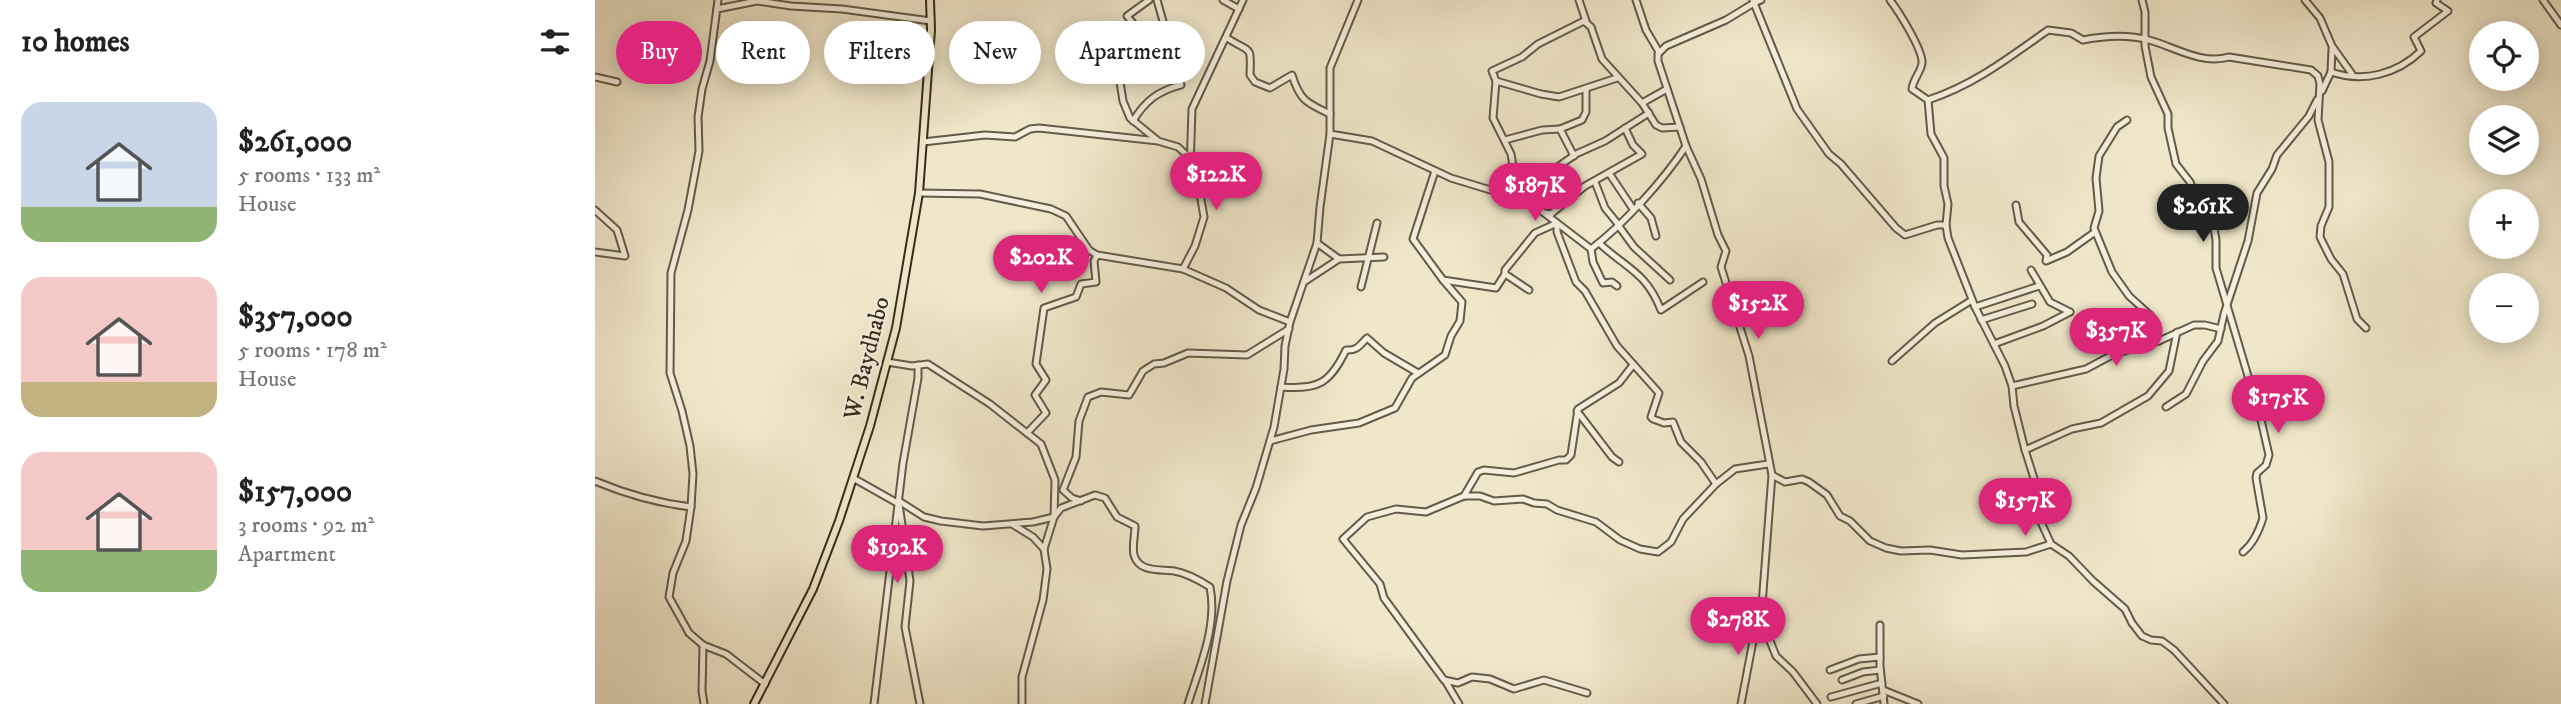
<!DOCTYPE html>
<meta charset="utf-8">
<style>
body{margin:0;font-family:"IM FELL DW Pica",serif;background:#f6f6f6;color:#222;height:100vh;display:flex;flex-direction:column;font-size:26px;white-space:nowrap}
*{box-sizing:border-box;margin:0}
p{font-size:23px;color:#767676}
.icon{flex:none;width:38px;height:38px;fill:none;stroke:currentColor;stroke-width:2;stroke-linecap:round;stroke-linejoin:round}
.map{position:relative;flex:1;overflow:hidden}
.panel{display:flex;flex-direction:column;background:#fff;width:595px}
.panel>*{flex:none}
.top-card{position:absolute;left:21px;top:21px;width:665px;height:63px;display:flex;gap:14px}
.tools{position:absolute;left:1874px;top:21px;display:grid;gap:14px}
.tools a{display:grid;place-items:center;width:70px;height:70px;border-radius:50%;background:#fff;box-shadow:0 4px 18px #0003;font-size:35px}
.price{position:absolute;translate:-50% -60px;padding:0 16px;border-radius:24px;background:#db2777;color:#fff;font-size:23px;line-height:46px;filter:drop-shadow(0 2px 4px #0008)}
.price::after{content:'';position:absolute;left:50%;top:42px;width:21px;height:16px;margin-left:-10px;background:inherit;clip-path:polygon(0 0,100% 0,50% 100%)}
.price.active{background:#222;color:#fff}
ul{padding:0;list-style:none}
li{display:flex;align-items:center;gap:21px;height:175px;padding:0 21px}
li span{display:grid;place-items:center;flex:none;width:196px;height:140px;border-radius:21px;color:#555}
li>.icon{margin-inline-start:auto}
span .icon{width:84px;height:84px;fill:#fffc;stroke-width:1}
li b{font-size:30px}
h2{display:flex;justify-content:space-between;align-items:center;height:84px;padding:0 21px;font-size:30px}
.tag{padding:0 24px;border-radius:32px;background:#fff;box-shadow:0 4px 18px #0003;font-size:24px;line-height:63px}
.tag.active{background:#db2777;color:#fff}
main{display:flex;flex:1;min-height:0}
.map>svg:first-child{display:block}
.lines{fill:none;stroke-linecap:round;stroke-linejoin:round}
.minor-casing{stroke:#645a49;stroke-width:9}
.major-casing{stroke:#362b1e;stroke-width:10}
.minor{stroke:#f5efdd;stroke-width:5}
.major{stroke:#f0e7ca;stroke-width:6}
.labels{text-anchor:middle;stroke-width:5;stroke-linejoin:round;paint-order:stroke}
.street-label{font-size:24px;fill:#362b1e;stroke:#f5efdd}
</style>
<main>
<section class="panel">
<h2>10 homes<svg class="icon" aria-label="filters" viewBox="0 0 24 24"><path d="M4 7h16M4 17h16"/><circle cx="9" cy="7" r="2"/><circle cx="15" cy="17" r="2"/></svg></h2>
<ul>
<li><span style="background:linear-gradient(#c9d6e8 75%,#8fb573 0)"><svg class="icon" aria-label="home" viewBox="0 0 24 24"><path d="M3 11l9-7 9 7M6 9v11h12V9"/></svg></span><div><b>$261,000</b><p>5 rooms · 133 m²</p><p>House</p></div></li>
<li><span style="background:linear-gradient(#f6c9c9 75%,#c2b280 0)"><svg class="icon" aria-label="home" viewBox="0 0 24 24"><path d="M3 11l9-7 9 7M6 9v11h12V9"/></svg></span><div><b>$357,000</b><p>5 rooms · 178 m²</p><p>House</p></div></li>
<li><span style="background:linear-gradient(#f6c9c9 70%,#8fb573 0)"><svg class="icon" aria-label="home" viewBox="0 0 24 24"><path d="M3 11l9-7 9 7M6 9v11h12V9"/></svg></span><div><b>$157,000</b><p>3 rooms · 92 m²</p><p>Apartment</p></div></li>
</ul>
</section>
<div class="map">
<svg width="1966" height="704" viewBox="0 0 1966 704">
<rect width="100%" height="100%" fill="#f0e7ca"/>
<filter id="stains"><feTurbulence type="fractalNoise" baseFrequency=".00286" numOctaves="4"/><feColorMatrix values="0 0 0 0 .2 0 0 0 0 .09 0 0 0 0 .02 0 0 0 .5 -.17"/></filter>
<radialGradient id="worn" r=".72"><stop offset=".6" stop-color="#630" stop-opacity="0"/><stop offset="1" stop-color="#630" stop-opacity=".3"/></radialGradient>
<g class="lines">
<!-- minor casing -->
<g class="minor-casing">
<g id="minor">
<polyline points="554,0 532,16 543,29 544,41 533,52 525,82 528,101 535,118 562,140"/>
<polyline points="628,0 644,9"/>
<polyline points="648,0 597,109 595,170 604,188 609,217 600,246 588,269 631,288 664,310 695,322"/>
<polyline points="984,0 991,21"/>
<polyline points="1041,0 1051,30 1064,52"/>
<polyline points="1158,0 1159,3 1131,20 1071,46 1063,54 1063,61 1091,146 1106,179 1123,235 1131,251 1126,267 1154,356 1177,475 1190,482 1207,479 1214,482 1232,495 1245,516 1255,521 1275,541 1291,548 1306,551 1335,550 1367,555 1431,552 1456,544 1474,556 1498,581 1530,609 1537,623 1547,636 1556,640 1567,641 1579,650 1629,704"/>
<polyline points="1166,0 1159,3 1202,109 1234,154 1246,164 1301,228 1310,235 1342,225 1351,225"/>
<path d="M1295 0C1304 12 1328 50 1327 63 1326 72 1318 79 1317 89L1333 100 1336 134 1349 158V186L1353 204 1351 225 1353 238 1380 307 1410 366 1417 386 1419 406 1430 450 1444 494 1446 522 1456 544"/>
<path d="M1547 0 1550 12V46L1556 77 1573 114V128L1581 164 1595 182 1605 206 1617 215 1621 240V268L1666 420 1674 455 1671 465 1662 473 1661 478 1668 518C1664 531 1658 544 1648 552"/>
<polyline points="1710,0 1725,18 1737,46 1757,74"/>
<polyline points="1948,0 1966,25"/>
<polyline points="122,9 162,1 196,6 247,9 336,21"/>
<path d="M632 38C657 54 656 44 655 75L660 82 675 88 697 75C705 101 712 103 735 114"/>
<polyline points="1736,72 1737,49"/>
<polyline points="0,77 22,82"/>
<polyline points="901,81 946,94 964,97 1022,78"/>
<path d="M1727 91 1736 72C1769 83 1802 74 1826 51L1819 37 1853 11 1841 3 1842 0"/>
<path d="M1333 100C1379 85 1415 57 1453 30L1476 33 1488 40C1509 36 1532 34 1554 40 1580 47 1606 65 1634 57L1716 70 1723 76 1725 84 1723 120 1734 162V207L1726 226 1725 237 1736 259 1748 274 1762 319 1771 328"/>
<polyline points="1047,103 1072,89"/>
<polyline points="1532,120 1522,127 1504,156 1501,178 1504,211 1499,228 1517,272 1534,296 1555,315 1564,341"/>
<path d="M538 121C550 101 563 91 586 85L562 0"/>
<path d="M735 134 777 141 856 178 925 199 940 206 996 249C1029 224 1068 181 1091 146"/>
<polyline points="910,140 947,130 965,129"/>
<polyline points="328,142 390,135 420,137 435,129 444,128 563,141 583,147 595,158"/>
<polyline points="979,156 965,129 987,120 991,112 991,89"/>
<polyline points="840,171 818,239 848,280 901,288 910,274"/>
<polyline points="1014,173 1038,209"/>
<polyline points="1000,182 1010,208 1023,224"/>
<polyline points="324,193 385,194 456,209 471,216 494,250 502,255 588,269"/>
<polyline points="923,195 916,154 898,118 901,81 897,71 927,57 943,44 989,21 996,27 1007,59 1047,103 1061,125 1067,128 1085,127"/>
<polyline points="924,198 923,195 981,154 1010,141 1054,113"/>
<polyline points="1043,203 1056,218 1061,236"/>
<polyline points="1421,205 1424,222 1452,255 1451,261 1472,252 1500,232"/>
<polyline points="0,210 22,230 30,256 0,252"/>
<polyline points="950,213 956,214 990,186 1047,154 1038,145 1030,128"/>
<polyline points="1023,225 1039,247 1075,280"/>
<polyline points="722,243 744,259 789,257"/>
<path d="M1004 243C1032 269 1051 272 1066 310L1108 282"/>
<polyline points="996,249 998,262 1008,283 1017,282 1022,286"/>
<polyline points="1436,270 1455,302 1475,312"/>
<polyline points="709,282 744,259"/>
<polyline points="766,287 782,223"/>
<polyline points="934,290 910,274 910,270 940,233 962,223 962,232 981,282 990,291 1022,346 1064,393 1056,417 1058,419 1069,423 1078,422 1086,442 1106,462 1121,484 1140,469 1173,464"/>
<polyline points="1380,307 1444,286"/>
<polyline points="1386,320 1437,304"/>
<polyline points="1399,344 1448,326 1475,312"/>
<polyline points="1297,361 1340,323 1377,300"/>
<polyline points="292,362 317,366 333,364 395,404 446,444 460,480 459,517 449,549 452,569 448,600 427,677 427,704"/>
<polyline points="1417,386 1491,369 1519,354 1564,341 1599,325 1610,325 1626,329"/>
<path d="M686 387C724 390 735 383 751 350 762 351 765 345 772 338L789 353 823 373"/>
<polyline points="1571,407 1591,394 1608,361 1623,341 1629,314 1653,241 1662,193 1677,169 1682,155 1714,116 1722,100"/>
<polyline points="982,411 1017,457 1024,462"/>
<polyline points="432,433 451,413 440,395 451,380 441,364 449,308 481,297 486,284 501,282 499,261 502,255"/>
<polyline points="675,441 716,430 764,423 800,408 817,378 850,355 856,336 865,321 867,302 848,280"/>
<polyline points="1430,450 1477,429 1506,423 1553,396 1574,371 1582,332"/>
<polyline points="1177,475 1166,618 1181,656 1198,672 1222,704"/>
<polyline points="258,478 304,504 315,581 310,627 325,704"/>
<path d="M0 481C31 494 62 503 96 507L91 541 78 573 74 597 94 633 108 645"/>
<polyline points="869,496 885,496 899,501 928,499 939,503 952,504 962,510 1001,522 1025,540 1045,549 1063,552 1076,542 1088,519 1121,484"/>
<path d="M304 501 329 517 346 521 388 526 438 522 459 517 466 508 500 495 510 498 522 517 540 526C540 534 537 547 539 555 544 573 566 569 579 571 592 573 604 580 615 587 623 626 604 668 593 704"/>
<polyline points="486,501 477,498 468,490 481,457 484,421 493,397 506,392 534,395 548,371 559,364 569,363 593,353 652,355 694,329"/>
<polyline points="96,507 98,474 95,446 87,411 75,373 76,273 93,210 104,151 103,117 107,89 115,61 123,0"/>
<polyline points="417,524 438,537 449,549"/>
<polyline points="1285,625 1285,666 1289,704"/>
<polyline points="1235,670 1264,659 1285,657"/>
<polyline points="1247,680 1268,672 1285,670"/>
<polyline points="851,682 864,704"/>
<polyline points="1288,690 1323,704"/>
<polyline points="992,693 949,680 919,689 895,679 877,677 863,683 849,680 789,598 785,584 748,539 772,517 801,509 831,512 869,496 883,472 889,470 919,473 964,460 971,460 976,455 983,409 1024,383 1038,365"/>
<polyline points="1236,697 1287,683"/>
<polyline points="109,704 107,691 108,645 131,654 170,684"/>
<polyline points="279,704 308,463 323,378 323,365"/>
<polyline points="610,704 632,581 646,525 661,488 679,427 689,369 690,346 695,322 722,243 725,207 735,134 735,68 763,0"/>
<polyline points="1146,704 1158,641 1166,618"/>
<polyline points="1261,704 1289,696"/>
</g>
</g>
<!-- major casing -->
<g class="major-casing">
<polyline id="major" points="159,704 218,589 244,521 275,426 301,328 324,193 336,30 335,0"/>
</g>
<!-- minor -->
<use href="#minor" class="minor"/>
<!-- major -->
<use href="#major" class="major"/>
</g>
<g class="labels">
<!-- street labels -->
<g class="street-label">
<text transform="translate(271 358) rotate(-76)" y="8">W. Baydhabo</text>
</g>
</g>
<rect width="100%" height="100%" filter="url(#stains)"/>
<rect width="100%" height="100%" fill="url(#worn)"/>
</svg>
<div class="tools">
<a><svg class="icon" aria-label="locate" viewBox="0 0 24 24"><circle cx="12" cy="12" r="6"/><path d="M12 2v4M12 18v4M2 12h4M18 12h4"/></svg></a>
<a><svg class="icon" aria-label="layers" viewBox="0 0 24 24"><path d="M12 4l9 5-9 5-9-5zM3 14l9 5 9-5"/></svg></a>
<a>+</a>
<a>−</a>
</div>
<b class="price" style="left:621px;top:212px">$122K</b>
<b class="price" style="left:940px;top:223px">$187K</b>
<b class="price active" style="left:1608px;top:244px">$261K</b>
<b class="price" style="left:446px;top:295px">$202K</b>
<b class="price" style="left:1163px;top:341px">$152K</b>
<b class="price" style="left:1521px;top:368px">$357K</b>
<b class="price" style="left:1683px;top:435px">$175K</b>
<b class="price" style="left:1430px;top:538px">$157K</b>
<b class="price" style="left:302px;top:585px">$192K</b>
<b class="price" style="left:1143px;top:657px">$278K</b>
<div class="top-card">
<a class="tag active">Buy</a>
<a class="tag">Rent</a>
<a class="tag">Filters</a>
<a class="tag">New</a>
<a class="tag">Apartment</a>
</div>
</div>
</main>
